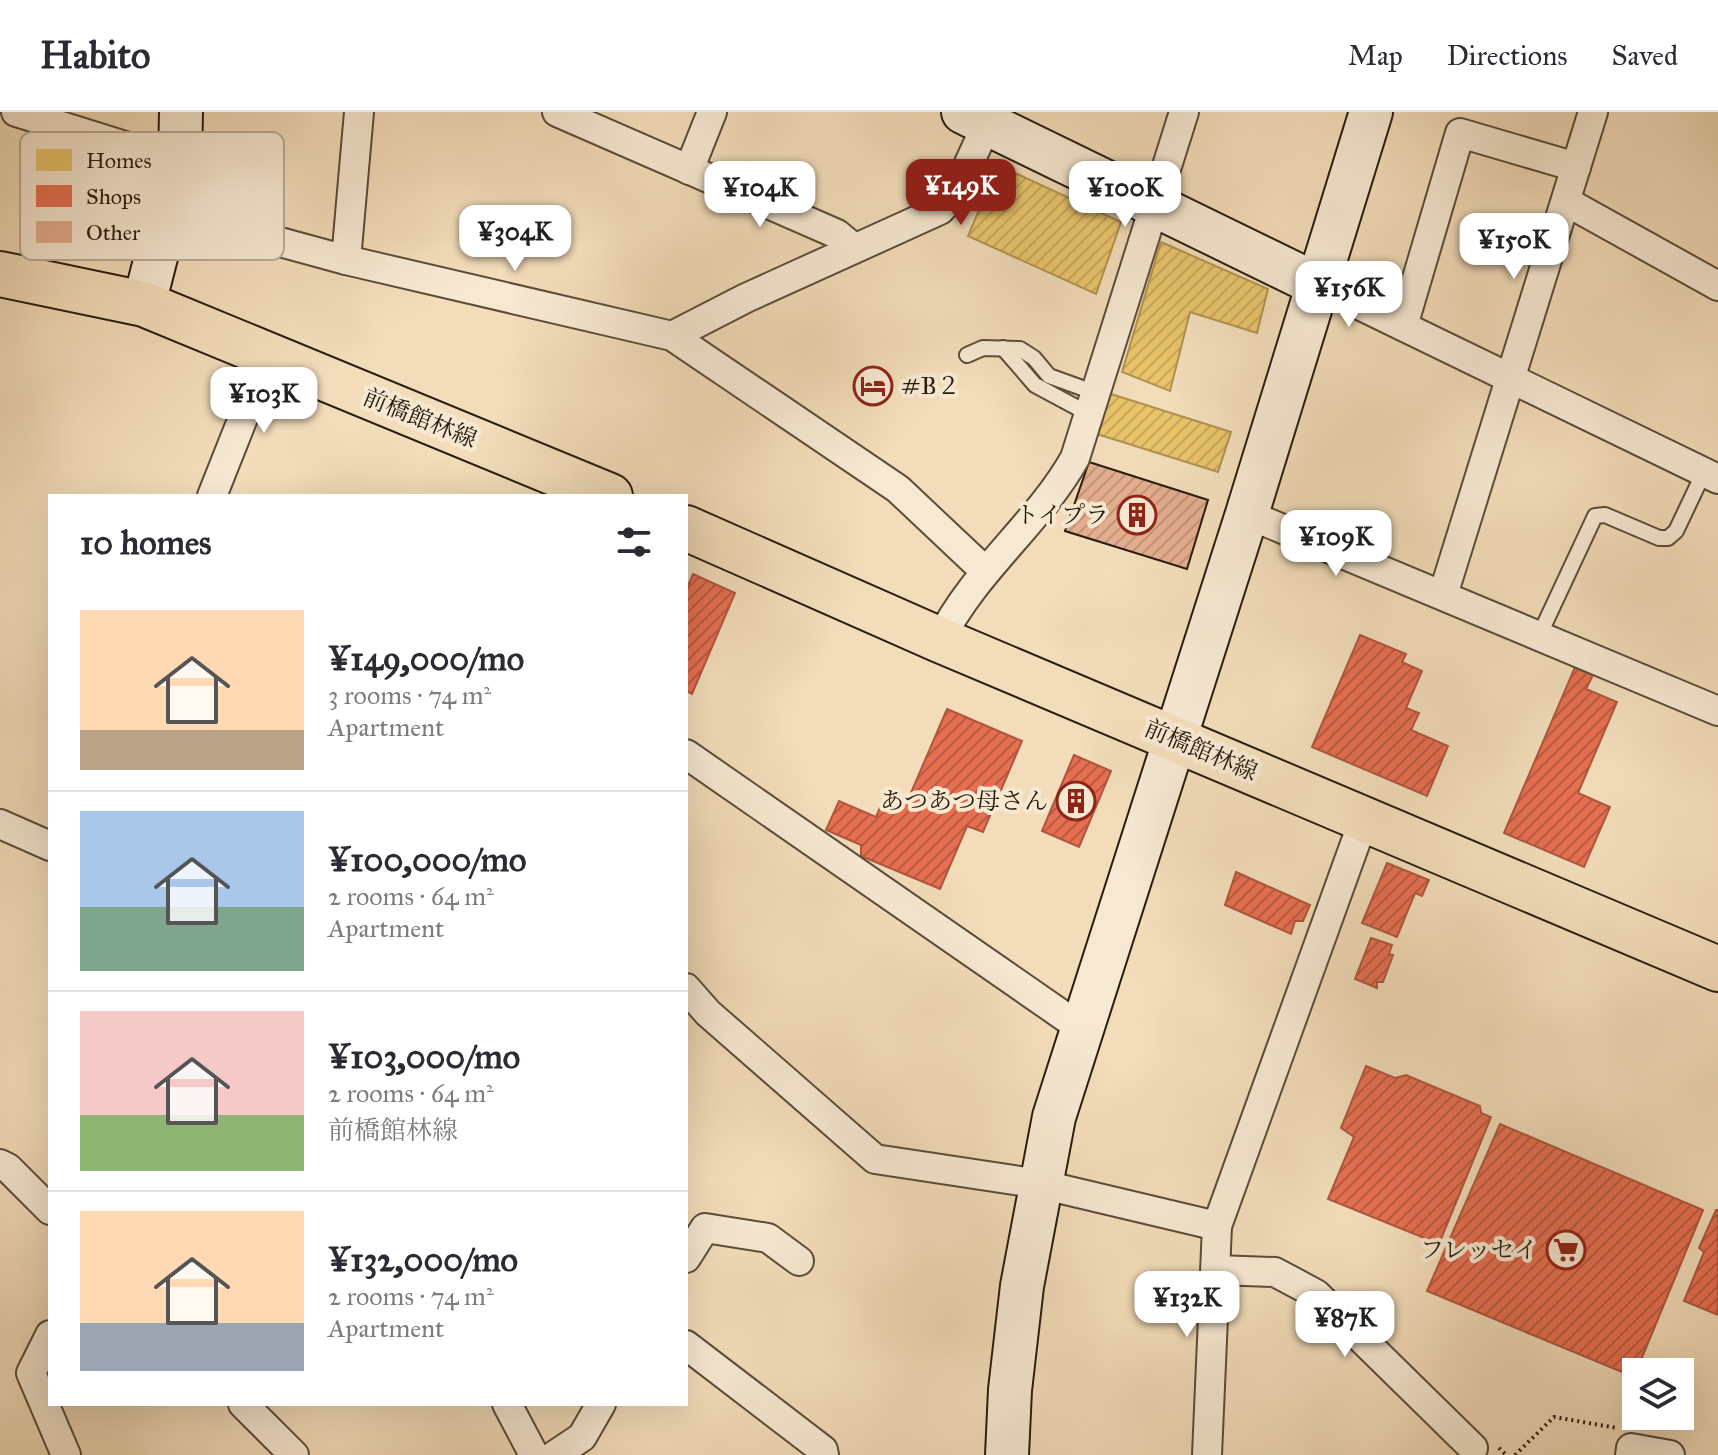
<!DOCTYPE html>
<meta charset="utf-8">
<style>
body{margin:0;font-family:"IM FELL Great Primer","Noto Serif JP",serif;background:#f7f7f7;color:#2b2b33;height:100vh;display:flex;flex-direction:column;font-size:30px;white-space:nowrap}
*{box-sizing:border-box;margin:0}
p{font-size:26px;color:#7c7c81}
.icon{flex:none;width:44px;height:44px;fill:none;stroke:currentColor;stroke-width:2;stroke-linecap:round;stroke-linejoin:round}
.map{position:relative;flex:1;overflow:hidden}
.details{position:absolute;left:48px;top:382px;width:640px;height:912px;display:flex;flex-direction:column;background:#fff;border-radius:0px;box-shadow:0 8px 32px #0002}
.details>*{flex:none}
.fabs{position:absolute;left:1622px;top:1246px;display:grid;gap:16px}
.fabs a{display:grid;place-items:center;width:72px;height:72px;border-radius:0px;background:#fff;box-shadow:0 8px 32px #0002;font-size:40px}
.price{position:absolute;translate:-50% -68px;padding:0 18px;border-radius:16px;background:#fff;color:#222;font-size:26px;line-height:52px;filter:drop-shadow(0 2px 4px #0008)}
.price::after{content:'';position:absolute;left:50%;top:48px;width:24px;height:18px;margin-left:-12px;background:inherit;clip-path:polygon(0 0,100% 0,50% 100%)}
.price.on{background:#8f2418;color:#fff}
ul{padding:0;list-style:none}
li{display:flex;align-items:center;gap:24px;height:200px;padding:0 32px}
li+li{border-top:2px solid #e1e1e2}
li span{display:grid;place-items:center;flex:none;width:224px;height:160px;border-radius:0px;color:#555}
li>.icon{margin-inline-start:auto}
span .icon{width:96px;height:96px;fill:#fffc;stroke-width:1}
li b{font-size:34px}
h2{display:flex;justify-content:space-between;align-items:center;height:96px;padding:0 32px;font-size:34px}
header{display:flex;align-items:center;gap:48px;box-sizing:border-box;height:112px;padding:0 40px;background:#fff;border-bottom:2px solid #e1e1e2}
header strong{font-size:38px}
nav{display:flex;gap:44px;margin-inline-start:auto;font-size:28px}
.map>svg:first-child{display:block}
.homes{fill:url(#homes-hatch);stroke:#af924e;stroke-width:2}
.shops{fill:url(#shops-hatch);stroke:#ae563d;stroke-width:2}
.building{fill:url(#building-hatch);stroke:#281c0d;stroke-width:2}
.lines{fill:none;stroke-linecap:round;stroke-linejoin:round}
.lane-casing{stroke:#5a4c38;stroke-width:18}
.street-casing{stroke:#5a4c38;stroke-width:32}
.secondary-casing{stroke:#281c0d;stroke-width:46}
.primary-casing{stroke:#281c0d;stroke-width:48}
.path{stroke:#281c0d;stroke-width:4;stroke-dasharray:2 4;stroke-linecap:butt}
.lane{stroke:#f7e8d2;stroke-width:14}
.street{stroke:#f7e8d2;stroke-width:28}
.secondary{stroke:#f7e8d2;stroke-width:42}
.primary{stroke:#f2dcb9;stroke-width:44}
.labels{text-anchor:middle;stroke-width:8;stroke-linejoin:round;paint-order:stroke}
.poi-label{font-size:24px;fill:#281c0d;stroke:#f7e8d2;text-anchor:end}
.street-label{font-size:24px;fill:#281c0d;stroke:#f7e8d2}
.key{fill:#f7e8d2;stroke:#b9ab97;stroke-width:2}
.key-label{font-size:22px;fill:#281c0d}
</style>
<header>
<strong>Habito</strong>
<nav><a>Map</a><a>Directions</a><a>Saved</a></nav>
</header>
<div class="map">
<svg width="1718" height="1343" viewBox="0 0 1718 1343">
<defs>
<pattern id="homes-hatch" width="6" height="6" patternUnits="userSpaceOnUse" patternTransform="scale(2)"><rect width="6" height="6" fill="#e9c46a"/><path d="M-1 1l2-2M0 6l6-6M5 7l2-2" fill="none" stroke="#c8a85b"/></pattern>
<pattern id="shops-hatch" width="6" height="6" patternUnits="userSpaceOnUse" patternTransform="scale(2)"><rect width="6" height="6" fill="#e76f51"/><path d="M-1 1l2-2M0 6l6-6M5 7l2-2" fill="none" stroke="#bb5a42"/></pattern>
<pattern id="building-hatch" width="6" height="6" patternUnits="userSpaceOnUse" patternTransform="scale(2)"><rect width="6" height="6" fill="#e4ad8f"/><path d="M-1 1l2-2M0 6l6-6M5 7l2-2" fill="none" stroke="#c4947a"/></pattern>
</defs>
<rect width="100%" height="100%" fill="#f2dcb9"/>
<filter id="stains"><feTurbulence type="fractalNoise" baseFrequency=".0025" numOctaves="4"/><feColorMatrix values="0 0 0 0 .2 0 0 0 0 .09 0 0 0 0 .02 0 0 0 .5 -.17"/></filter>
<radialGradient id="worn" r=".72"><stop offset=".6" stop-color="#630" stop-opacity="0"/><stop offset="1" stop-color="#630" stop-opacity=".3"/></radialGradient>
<!-- homes -->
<g class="homes">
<polygon points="998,53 1121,110 1096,182 968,124"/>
<polygon points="1161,130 1268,177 1257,221 1190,200 1170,279 1122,260"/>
<polygon points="1111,282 1231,320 1218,360 1097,322"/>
</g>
<!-- shops -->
<g class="shops">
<polygon points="693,462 735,481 692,582 686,579 686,478"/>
<polygon points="1360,523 1406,542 1402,550 1422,559 1406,596 1419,601 1411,618 1448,634 1427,684 1312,635"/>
<polygon points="1575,555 1593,563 1586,577 1617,590 1578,681 1610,695 1584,755 1504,721"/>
<polygon points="947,597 1022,629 983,720 967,714 940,777 861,744 861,733 826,718 839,689 876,705 886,681 907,690"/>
<polygon points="1074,643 1111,659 1079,735 1042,719"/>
<polygon points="1387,751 1429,768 1422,784 1415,781 1397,825 1362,811"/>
<polygon points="1236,760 1310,793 1303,809 1295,809 1291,822 1225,793"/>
<polygon points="1371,826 1392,833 1389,842 1393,843 1383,870 1377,870 1377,876 1355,867"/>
<polygon points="1366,954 1395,966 1406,963 1480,994 1481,1001 1491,1005 1439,1132 1328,1087 1354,1025 1341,1016"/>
<polygon points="1500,1012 1703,1098 1634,1265 1427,1179"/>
<polygon points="1716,1098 1718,1098 1718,1203 1684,1189 1704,1140 1699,1136"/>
</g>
<!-- building -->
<polygon class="building" points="1089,350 1208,388 1187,457 1065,419"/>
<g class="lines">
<!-- lane casing -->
<g class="lane-casing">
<g id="lane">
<polyline points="1003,236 1035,273 1089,302"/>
<polyline points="967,243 983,236 1020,237 1034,246 1049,264 1096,281"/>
<polyline points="1539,524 1595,404 1605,403 1659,426 1668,426 1676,419 1704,360"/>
</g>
</g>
<!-- street casing -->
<g class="street-casing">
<g id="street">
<polyline points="16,0 180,51"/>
<polyline points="557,0 837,122 854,136"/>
<polyline points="689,58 712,0"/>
<polyline points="1567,90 1718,174"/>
<polyline points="169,96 192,106 346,148 672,224 898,377 985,459"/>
<polyline points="346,148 359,0"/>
<polyline points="1318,173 1718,367"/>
<polyline points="1403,214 1460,21 1576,55"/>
<polyline points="672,224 746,186 940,98 955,82 987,12"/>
<polyline points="212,384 268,243"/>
<polyline points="1247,402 1718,599"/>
<polyline points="1443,483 1593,0"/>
<path d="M940 528C974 459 1038 412 1075 346L1184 0"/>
<polyline points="686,642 1081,916"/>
<polyline points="0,712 50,734"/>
<polyline points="686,876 708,901 875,1047 1040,1072 1217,1114"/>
<polyline points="0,1052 8,1056 50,1098"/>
<polyline points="686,1146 705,1116 768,1126 799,1149"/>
<polyline points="1216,1158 1275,1160 1316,1182 1473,1336"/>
<polyline points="50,1223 31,1261 66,1343"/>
<polyline points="686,1233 823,1338 824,1343"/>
<polyline points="243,1292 294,1343"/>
<polyline points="507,1292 534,1343"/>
<polyline points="555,1343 582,1325 601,1292"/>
<polyline points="1207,1343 1217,1114 1364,707"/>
<polyline points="1630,1343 1631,1336 1670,1343"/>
</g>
</g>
<!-- secondary casing -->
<g class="secondary-casing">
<g id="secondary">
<polyline points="963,0 1318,173"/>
<polyline points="144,192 180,51 181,0"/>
<polyline points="1007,1343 1010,1278 1022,1174 1054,1005 1247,402 1371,0"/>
</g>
</g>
<!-- primary casing -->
<g class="primary-casing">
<g id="primary">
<polyline points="0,162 144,192 610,384"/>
<polyline points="686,416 940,528 1718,857"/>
</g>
</g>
<!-- path -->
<g class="path">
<polyline points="1499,1336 1506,1343"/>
<polyline points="1515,1343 1554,1305 1617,1316"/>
</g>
<!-- lane -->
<use href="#lane" class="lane"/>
<!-- street -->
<use href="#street" class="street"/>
<!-- secondary -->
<use href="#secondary" class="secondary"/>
<!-- primary -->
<use href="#primary" class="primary"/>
</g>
<!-- icons -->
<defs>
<g id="hotel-ring" transform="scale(2)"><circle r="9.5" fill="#f7e8d2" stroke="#8f2418" stroke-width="1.5"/><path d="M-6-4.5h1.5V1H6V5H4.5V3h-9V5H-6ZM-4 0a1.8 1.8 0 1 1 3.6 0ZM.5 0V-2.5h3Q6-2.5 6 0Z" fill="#8f2418"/></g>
<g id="building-ring" transform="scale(2)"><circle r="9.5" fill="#f7e8d2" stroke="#8f2418" stroke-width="1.5"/><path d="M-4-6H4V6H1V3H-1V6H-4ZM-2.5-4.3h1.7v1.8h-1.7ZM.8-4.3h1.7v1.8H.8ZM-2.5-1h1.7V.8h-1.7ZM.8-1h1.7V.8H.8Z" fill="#8f2418"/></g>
<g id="supermarket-ring" transform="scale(2)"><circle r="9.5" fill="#f7e8d2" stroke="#8f2418" stroke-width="1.5"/><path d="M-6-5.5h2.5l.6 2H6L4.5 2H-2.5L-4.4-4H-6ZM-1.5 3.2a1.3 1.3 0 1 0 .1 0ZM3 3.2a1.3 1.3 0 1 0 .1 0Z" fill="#8f2418"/></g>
</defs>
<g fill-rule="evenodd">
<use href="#hotel-ring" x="873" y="274"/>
<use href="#building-ring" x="1137" y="403"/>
<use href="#building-ring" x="1076" y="689"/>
<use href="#supermarket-ring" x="1566" y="1138"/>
</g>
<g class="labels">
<!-- poi labels -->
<g class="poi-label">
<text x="901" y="282" text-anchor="start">#B２</text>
<text x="1109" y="411">トイプラ</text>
<text x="1048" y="697">あつあつ母さん</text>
<text x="1538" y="1146">フレッセイ</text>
</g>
<!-- street labels -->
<g class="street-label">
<text transform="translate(420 306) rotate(22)" y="8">前橋館林線</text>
<text transform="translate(1201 638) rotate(23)" y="8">前橋館林線</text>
</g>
</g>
<!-- legend -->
<rect x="20" y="20" width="264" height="128" rx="12" class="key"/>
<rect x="36" y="37" width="36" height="22" fill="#e9c46a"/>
<rect x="36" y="73" width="36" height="22" fill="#e76f51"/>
<rect x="36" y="109" width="36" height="22" fill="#e4ad8f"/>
<g class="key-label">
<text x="86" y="56">Homes</text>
<text x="86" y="92">Shops</text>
<text x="86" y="128">Other</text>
</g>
<rect width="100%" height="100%" filter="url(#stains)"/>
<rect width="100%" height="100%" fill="url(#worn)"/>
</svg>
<div class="fabs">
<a><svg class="icon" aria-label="layers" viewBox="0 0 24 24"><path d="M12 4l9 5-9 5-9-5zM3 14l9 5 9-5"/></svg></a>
</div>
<b class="price on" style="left:961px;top:115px">¥149K</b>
<b class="price" style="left:760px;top:117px">¥104K</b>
<b class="price" style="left:1125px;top:117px">¥100K</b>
<b class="price" style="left:515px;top:161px">¥304K</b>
<b class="price" style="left:1514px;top:169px">¥150K</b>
<b class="price" style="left:1349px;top:217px">¥156K</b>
<b class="price" style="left:264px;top:323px">¥103K</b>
<b class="price" style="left:1336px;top:466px">¥109K</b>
<b class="price" style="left:1187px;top:1227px">¥132K</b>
<b class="price" style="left:1345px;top:1247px">¥87K</b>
<section class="details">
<h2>10 homes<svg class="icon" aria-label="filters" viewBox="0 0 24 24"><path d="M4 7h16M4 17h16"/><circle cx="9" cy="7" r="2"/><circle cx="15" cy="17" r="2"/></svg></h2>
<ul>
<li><span style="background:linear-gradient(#ffd9b3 75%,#b9a48a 0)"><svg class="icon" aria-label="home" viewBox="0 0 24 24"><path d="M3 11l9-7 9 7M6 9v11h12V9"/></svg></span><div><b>¥149,000/mo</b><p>3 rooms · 74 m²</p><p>Apartment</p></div></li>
<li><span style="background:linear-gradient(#a9c7e8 60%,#7fa58c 0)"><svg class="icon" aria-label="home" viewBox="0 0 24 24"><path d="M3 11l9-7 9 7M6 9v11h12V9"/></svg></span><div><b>¥100,000/mo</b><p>2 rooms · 64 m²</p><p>Apartment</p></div></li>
<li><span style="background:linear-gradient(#f6c9c9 65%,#8fb573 0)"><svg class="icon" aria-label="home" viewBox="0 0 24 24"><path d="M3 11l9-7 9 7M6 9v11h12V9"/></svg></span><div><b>¥103,000/mo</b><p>2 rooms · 64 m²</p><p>前橋館林線</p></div></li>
<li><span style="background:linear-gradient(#ffd9b3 70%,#9aa5b1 0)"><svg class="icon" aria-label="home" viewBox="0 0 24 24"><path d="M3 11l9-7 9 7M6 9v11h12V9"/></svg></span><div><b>¥132,000/mo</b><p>2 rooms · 74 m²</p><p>Apartment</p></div></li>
</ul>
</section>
</div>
